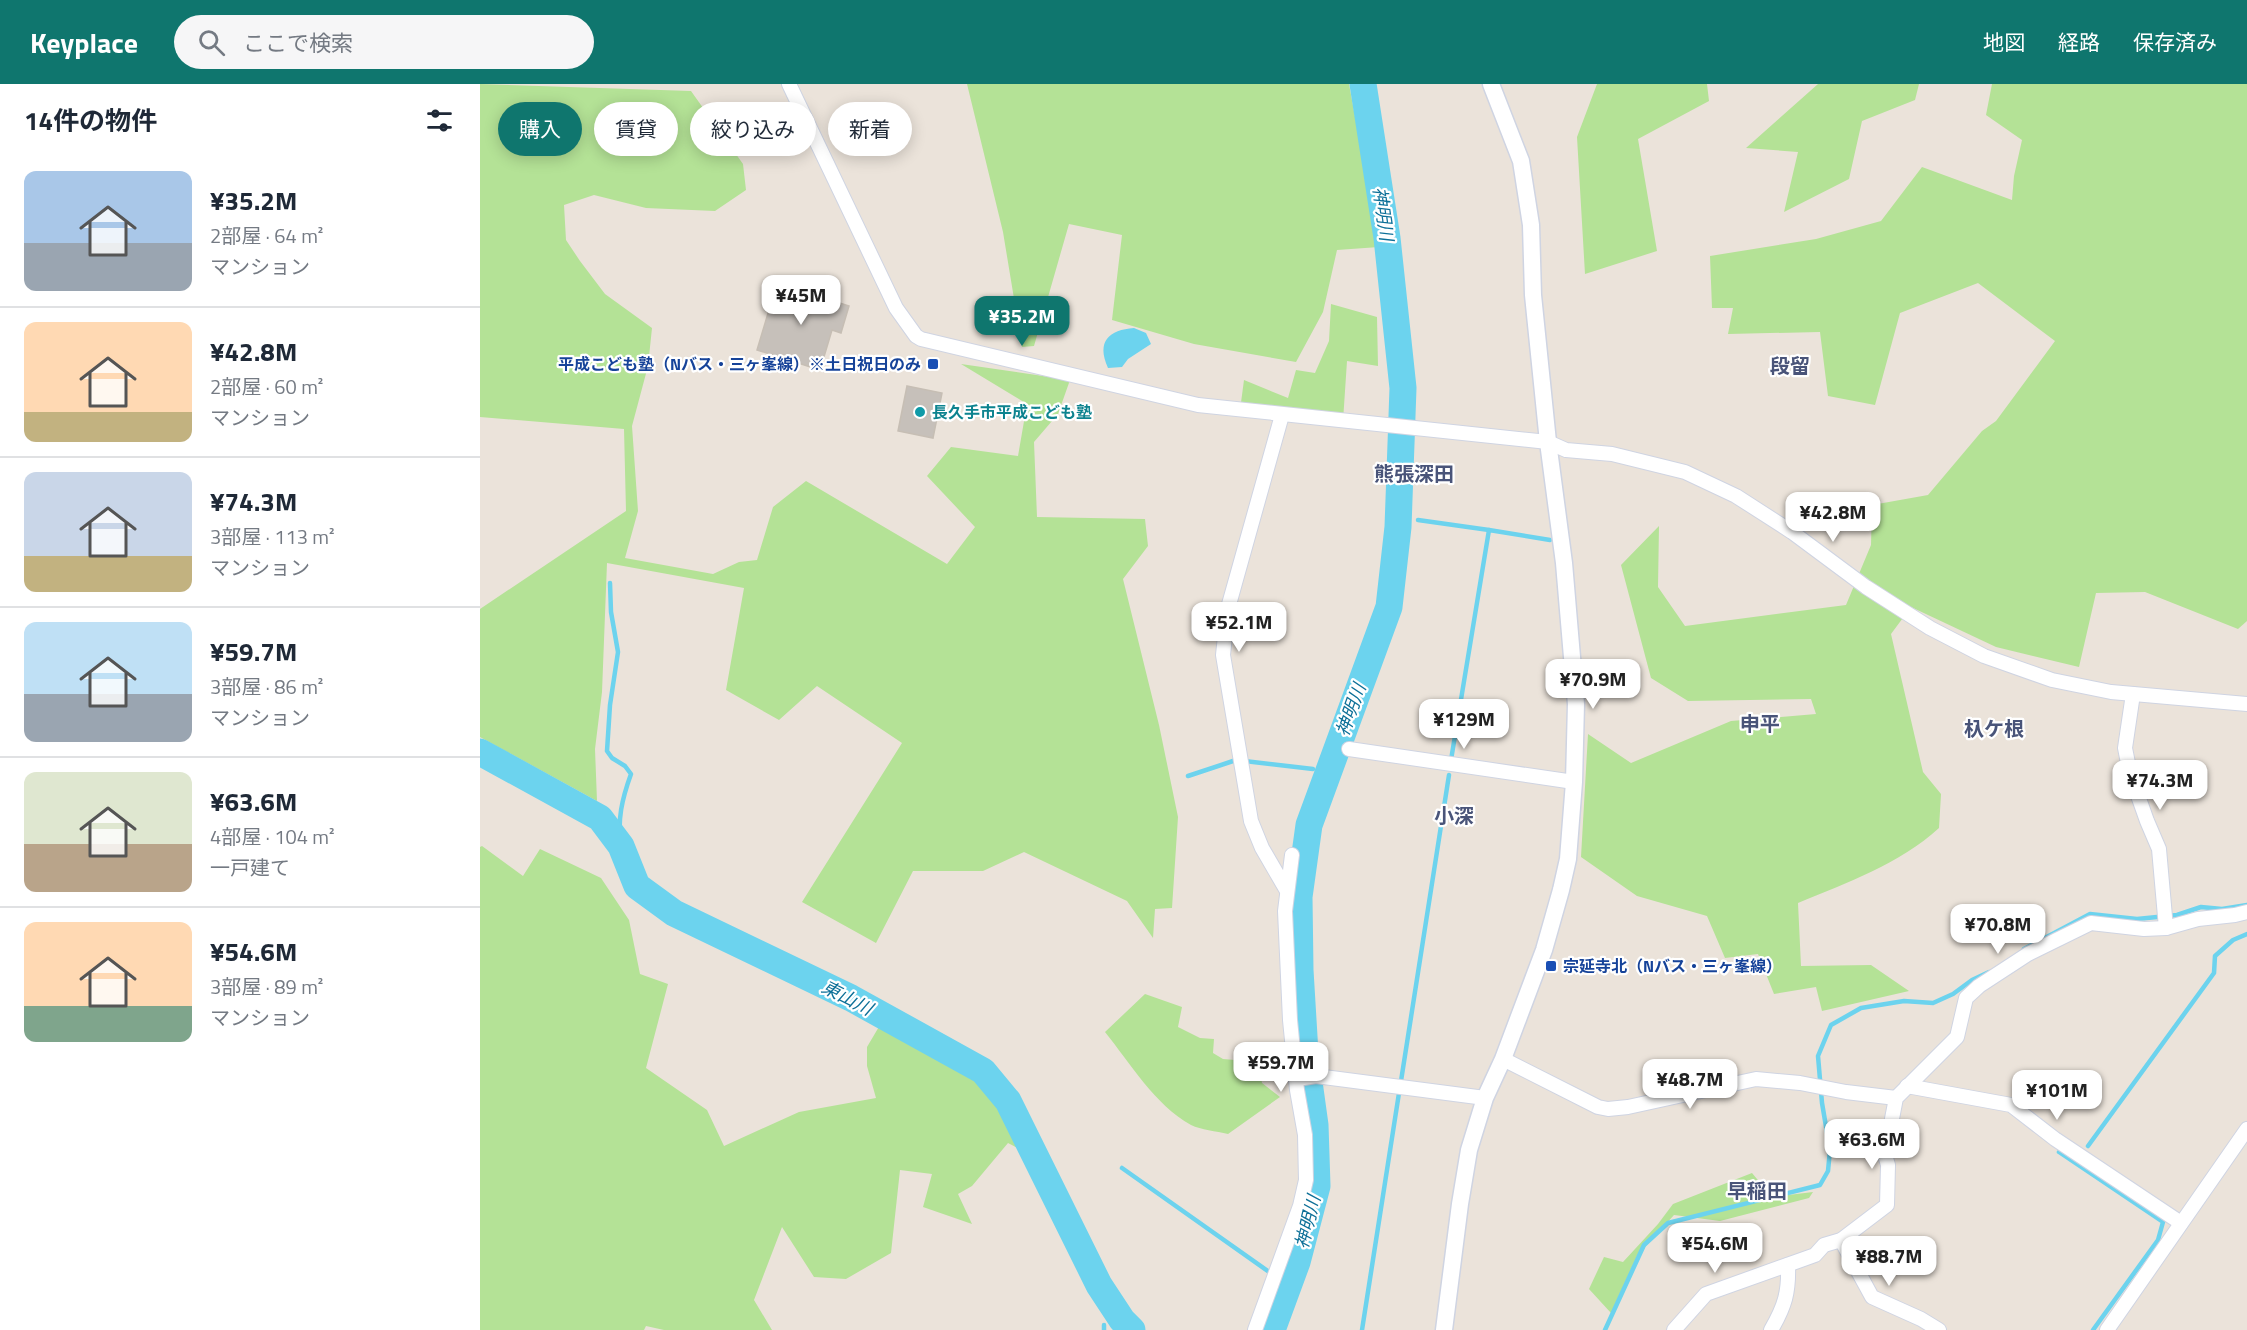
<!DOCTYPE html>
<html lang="ja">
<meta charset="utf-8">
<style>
body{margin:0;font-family:"Titillium Web","Noto Sans JP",sans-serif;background:#f6f6f7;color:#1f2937;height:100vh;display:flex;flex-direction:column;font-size:22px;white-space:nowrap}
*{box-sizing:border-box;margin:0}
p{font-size:20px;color:#747a83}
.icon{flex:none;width:33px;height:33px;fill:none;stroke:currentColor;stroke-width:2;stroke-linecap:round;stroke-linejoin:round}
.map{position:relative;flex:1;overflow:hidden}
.details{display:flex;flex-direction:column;background:#fff;width:480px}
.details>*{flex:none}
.banner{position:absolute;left:18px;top:18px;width:570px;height:54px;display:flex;gap:12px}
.price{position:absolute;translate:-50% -51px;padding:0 14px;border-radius:12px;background:#fff;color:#222;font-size:20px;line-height:39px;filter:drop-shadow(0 2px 3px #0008)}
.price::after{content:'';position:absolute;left:50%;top:36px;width:18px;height:14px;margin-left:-9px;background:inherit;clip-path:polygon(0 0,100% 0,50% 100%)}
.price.active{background:#0f766e;color:#fff}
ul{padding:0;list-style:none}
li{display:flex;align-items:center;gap:18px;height:150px;padding:0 24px}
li+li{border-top:2px solid #e0e1e3}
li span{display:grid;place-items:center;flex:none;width:168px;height:120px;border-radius:12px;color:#555}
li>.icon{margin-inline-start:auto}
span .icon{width:72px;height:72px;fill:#fffc;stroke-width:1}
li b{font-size:26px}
h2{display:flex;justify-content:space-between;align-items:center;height:72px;padding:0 24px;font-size:26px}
.pill{padding:0 21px;border-radius:27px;background:#fff;box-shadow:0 3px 15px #0003;font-size:21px;line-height:54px}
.pill.active{background:#0f766e;color:#fff}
header{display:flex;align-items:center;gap:36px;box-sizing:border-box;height:84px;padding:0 30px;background:#0f766e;color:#fff}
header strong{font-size:28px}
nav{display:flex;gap:33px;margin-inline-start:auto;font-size:21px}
.search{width:420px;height:54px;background:#f6f6f7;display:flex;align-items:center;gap:15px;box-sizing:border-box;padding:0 21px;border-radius:33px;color:#747a83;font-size:22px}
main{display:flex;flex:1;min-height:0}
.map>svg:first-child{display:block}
.green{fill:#b4e296}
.water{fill:#6cd3ee}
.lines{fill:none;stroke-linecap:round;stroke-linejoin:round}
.stream{stroke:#6cd3ee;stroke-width:4.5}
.river{stroke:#6cd3ee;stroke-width:27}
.building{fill:#c6c0ba;stroke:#c6beb4;stroke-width:1.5}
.minor-casing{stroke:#cfd4e2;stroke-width:16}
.tertiary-casing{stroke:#cfd4e2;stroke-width:19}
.minor{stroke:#fff;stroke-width:14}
.tertiary{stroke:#fff;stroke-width:16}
.transit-dot{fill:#1a4fb4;stroke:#fff;stroke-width:2}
.culture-dot{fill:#0f9aa8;stroke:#fff;stroke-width:2}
.labels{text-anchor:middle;stroke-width:4.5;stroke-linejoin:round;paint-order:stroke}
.transit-label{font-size:16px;font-weight:bold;fill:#164399;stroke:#fff;text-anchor:end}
.culture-label{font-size:16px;font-weight:bold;fill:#0d838f;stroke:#fff;text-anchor:start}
.water-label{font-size:18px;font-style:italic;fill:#0d7098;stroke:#fff}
.quarter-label{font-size:20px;font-weight:bold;fill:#495479;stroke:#fff}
</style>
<header>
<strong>Keyplace</strong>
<div class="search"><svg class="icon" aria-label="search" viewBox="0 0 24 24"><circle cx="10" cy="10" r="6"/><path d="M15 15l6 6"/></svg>ここで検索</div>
<nav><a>地図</a><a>経路</a><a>保存済み</a></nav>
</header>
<main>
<section class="details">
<h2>14件の物件<svg class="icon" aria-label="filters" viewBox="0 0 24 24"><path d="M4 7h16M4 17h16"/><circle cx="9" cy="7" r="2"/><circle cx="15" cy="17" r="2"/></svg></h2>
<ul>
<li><span style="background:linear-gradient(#a9c7e8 60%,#9aa5b1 0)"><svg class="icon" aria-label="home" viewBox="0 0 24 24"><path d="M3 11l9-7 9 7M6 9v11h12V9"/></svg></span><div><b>¥35.2M</b><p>2部屋 · 64 m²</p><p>マンション</p></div></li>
<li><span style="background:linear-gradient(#ffd9b3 75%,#c2b280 0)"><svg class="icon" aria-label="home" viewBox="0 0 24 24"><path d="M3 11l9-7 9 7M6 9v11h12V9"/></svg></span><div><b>¥42.8M</b><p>2部屋 · 60 m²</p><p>マンション</p></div></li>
<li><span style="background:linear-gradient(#c9d6e8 70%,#c2b280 0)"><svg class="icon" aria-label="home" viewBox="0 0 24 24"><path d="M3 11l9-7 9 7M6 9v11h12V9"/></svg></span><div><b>¥74.3M</b><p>3部屋 · 113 m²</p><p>マンション</p></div></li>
<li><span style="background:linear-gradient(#bfe0f5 60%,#9aa5b1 0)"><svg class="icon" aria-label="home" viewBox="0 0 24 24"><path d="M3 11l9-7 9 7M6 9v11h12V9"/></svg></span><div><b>¥59.7M</b><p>3部屋 · 86 m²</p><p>マンション</p></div></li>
<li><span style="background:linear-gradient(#dfe7d0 60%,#b9a48a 0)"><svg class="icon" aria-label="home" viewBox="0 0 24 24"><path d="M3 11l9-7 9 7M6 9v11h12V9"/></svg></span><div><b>¥63.6M</b><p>4部屋 · 104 m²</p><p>一戸建て</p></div></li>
<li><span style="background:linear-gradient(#ffd9b3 70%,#7fa58c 0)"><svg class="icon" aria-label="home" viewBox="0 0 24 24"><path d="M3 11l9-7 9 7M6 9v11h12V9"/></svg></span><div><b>¥54.6M</b><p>3部屋 · 89 m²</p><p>マンション</p></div></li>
</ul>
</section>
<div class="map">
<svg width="1767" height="1246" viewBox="0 0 1767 1246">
<rect width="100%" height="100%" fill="#ebe3da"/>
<!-- green -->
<g class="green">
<polygon points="0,0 211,7 263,80 266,106 235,127 166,124 114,111 84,121 86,156 100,177 125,210 172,244 168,282 152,342 158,427 145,474 233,490 259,478 277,476 293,423 326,397 467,480 495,443 447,392 471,363 538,372 547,320 481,280 590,296 578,330 554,358 557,433 665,435 668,462 643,495 679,641 698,733 692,824 675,825 673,854 647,817 544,768 503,787 433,787 396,859 322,818 422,659 337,602 299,636 246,606 264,504 127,479 122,608 115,665 117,717 0,653 0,525 146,427 144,345 0,333"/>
<polygon points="487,0 869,0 899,163 857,166 843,228 816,278 714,260 632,236 642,151 589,140 554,262 542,263 523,148"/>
<polygon points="1117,0 1227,0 1229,17 1158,55 1177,167 1105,190 1097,53"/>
<polygon points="1338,0 1439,0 1435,16 1382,37 1369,95 1304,128 1318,68 1266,64"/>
<path d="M1512 0H1767V537L1758 545 1665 508 1616 509 1599 583 1516 563 1431 523 1411 550 1443 688 1461 710 1459 744C1420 780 1366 799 1318 819L1321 882 1391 881 1429 907 1342 927 1336 903 1294 910 1278 870 1245 874 1227 832 1157 812 1101 773 1108 650 1151 679 1251 637 1336 630 1331 615 1208 617 1171 594 1141 481 1179 442 1178 503 1205 542 1366 521 1391 461 1392 421 1448 411 1502 347 1516 337 1575 257 1498 199 1420 229 1395 321 1348 312 1340 248 1248 250 1253 224H1232L1230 172 1336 155 1401 137 1442 83 1532 116 1534 92 1542 56 1506 31Z"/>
<polygon points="851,220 897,233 898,282 867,277 863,337 760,326 764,296 808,314 816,286 835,289 849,257"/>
<polygon points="2,762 43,792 60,765 121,794 149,836 160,890 188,900 166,984 227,1026 244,1062 319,1028 396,1014 387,982 387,963 400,941 410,938 502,993 523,1017 545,1068 528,1059 492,1102 478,1110 492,1140 443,1123 452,1090 420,1086 411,1169 366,1195 334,1193 302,1143 274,1216 292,1246 184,1246 166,1242 164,1246 0,1246 0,763"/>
<path d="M665 910 702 923 698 943 720 954 734 955 733 969 743 975 778 978 782 999 800 1013 748 1050C736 1047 721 1046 711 1041 675 1021 650 979 625 948Z"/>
<polygon points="1272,1089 1292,1113 1333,1108 1329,1114 1240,1137 1194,1131 1157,1172 1131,1229 1109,1205 1124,1173 1143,1178 1178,1140 1193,1120"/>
</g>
<!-- water -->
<path class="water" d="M654 244 666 249 671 260 648 275 642 283 628 284C616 257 629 246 654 244Z"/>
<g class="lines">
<!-- stream -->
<g class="stream">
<polyline points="938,436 1009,446"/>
<path d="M130 499 131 528 138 568 130 621 127 667 132 674 145 682 151 690C142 715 137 736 141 762"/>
<polyline points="971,676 1009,446 1070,456"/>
<polyline points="708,692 756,676 833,685"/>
<polyline points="1544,865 1610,830 1657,835 1697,831 1721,823 1742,825 1767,821"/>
<polyline points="921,997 969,691"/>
<polyline points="1608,1062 1734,889 1735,872 1753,856 1767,850"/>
<polyline points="1579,1068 1683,1138 1678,1156 1613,1246"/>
<polyline points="642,1084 792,1190"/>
<polyline points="624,1241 624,1246"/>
<polyline points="882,1246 919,1009"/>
<polyline points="1125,1246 1164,1161 1188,1139 1340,1101 1348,1087 1350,1066 1342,1019 1338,972 1351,941 1381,924 1424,917 1453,919 1473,910 1492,896 1509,888"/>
</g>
<!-- river -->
<g class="river">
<polyline points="0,668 120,734 141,762 157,802 194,829 371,914 503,987 528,1017 619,1201 642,1236 652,1246"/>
<polyline points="792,1246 817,1178 837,1102 835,1041 825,969 820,886 819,813 829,741 909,523 918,443 923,304 907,154 883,0"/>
</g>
</g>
<!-- building -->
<g class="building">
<polygon points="297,199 369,222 361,249 352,246 340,286 277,266"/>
<polygon points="427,302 462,309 453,354 418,347"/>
</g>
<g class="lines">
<!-- minor casing -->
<g class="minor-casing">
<g id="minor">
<polyline points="309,0 416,224 436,252 441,255 718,321 1068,358 1086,366 1132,370 1205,388 1256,412 1312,448 1386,503 1450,544 1504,572 1572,596 1631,608 1767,620"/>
<polyline points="802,331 748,524 743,571 771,737 782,764 807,807"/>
<polyline points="1653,610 1645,664 1650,689 1667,737 1679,765 1686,844"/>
<polyline points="869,665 1094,698"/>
<polyline points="1023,975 1118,1023 1128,1025 1148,1023 1276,995 1320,999 1366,1008 1416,1014"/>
<polyline points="817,995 836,992 1005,1014"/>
<polyline points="1427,1002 1531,1021 1575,1055 1701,1139"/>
<polyline points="1361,1156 1392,1213 1441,1235 1459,1246"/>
<polyline points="775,1246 820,1122 826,1096 825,1051 817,1006 810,936 805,827 812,771"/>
<polyline points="1194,1246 1226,1210 1335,1171 1344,1161 1361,1156 1407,1121 1408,1081 1405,1071 1416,1014 1477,953 1486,914 1499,902 1548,870 1611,839 1664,845 1686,844 1718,835 1755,831 1767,828"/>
<path d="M1291 1246C1305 1222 1309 1208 1308 1181"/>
<polyline points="1627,1246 1767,1045"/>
</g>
</g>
<!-- tertiary casing -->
<g class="tertiary-casing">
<polyline id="tertiary" points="964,1246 980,1120 989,1066 1005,1014 1023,975 1064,866 1081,806 1088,775 1094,698 1096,620 1084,479 1068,358 1053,211 1051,141 1041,77 1011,0"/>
</g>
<!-- minor -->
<use href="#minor" class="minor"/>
<!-- tertiary -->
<use href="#tertiary" class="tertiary"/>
</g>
<!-- markers -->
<g class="transit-dot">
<rect x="447" y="274" width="12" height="12" rx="3"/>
<rect x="1065" y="876" width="12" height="12" rx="3"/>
</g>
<circle class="culture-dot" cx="440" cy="328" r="6"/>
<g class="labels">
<!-- transit labels -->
<g class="transit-label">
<text x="441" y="286">平成こども塾（Nバス・三ヶ峯線）※土日祝日のみ</text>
<text x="1083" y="888" text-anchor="start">宗延寺北（Nバス・三ヶ峯線）</text>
</g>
<!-- culture labels -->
<g class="culture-label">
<text x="452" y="334">長久手市平成こども塾</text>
</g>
<!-- water labels -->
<g class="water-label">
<text transform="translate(903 130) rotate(82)" y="6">神明川</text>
<text transform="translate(871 626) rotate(-70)" y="6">神明川</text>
<text transform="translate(367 914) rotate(27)" y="6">東山川</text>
<text transform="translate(828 1138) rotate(-76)" y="6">神明川</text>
</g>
<!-- quarter labels -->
<g class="quarter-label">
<text x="1310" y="289">段留</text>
<text x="934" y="397">熊張深田</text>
<text x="1280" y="647">申平</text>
<text x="1514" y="652">杁ケ根</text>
<text x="974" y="739">小深</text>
<text x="1277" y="1114">早稲田</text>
</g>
</g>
</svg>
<b class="price" style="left:321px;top:242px">¥45M</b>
<b class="price active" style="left:542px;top:263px">¥35.2M</b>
<b class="price" style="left:1353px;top:459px">¥42.8M</b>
<b class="price" style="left:759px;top:569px">¥52.1M</b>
<b class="price" style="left:1113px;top:626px">¥70.9M</b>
<b class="price" style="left:984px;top:666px">¥129M</b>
<b class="price" style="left:1680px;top:727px">¥74.3M</b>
<b class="price" style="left:1518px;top:871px">¥70.8M</b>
<b class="price" style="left:801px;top:1009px">¥59.7M</b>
<b class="price" style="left:1210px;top:1026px">¥48.7M</b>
<b class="price" style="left:1577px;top:1037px">¥101M</b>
<b class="price" style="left:1392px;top:1086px">¥63.6M</b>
<b class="price" style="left:1235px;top:1190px">¥54.6M</b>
<b class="price" style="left:1409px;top:1203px">¥88.7M</b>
<div class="banner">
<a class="pill active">購入</a>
<a class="pill">賃貸</a>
<a class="pill">絞り込み</a>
<a class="pill">新着</a>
</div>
</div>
</main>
